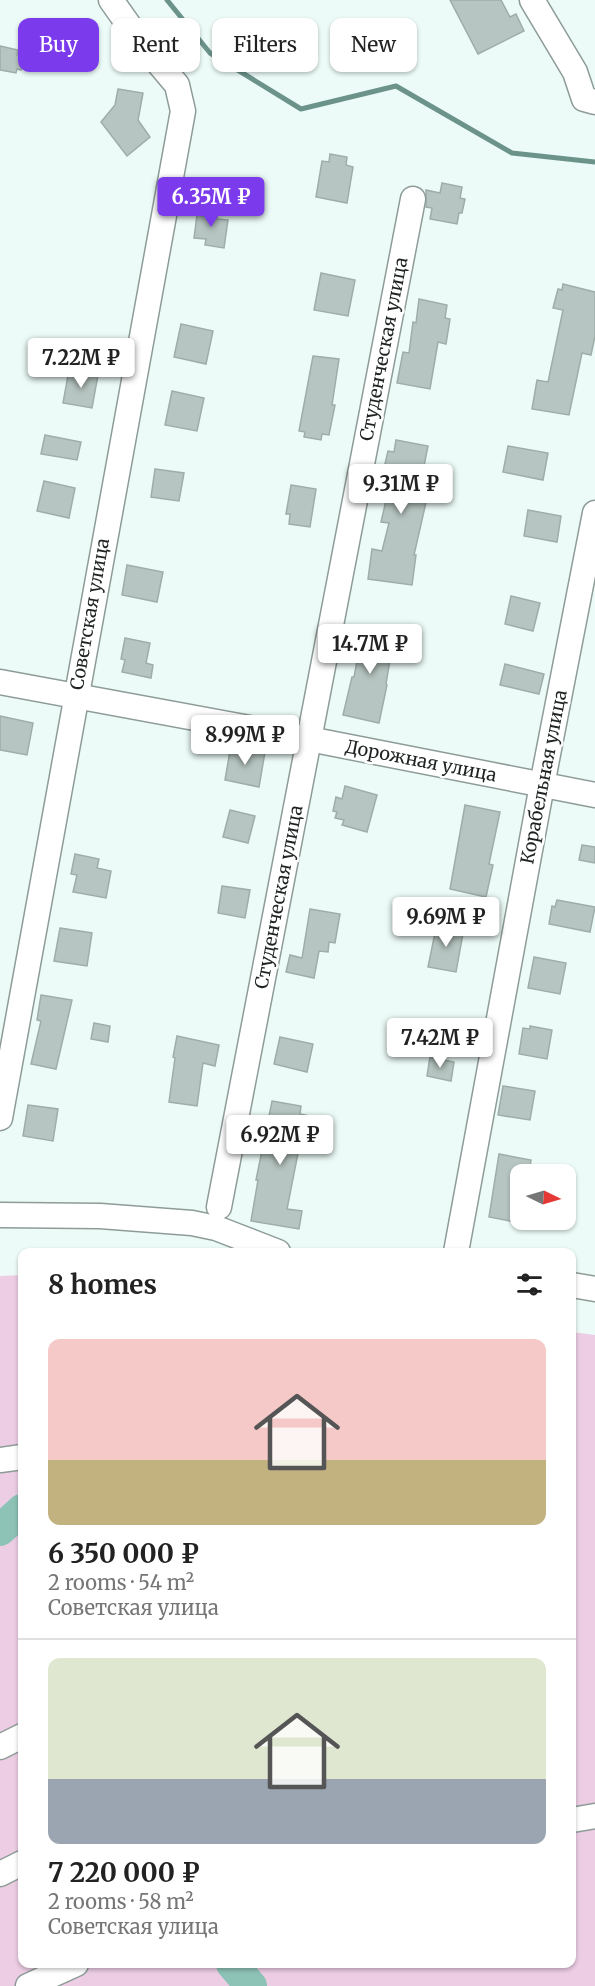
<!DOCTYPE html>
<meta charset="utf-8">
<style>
body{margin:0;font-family:Merriweather,serif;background:#f2f2f2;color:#222;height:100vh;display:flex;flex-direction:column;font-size:22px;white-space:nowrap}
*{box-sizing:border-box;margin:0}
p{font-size:20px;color:#767676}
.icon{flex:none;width:33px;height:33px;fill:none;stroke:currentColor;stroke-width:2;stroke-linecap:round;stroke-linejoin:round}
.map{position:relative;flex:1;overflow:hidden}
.sheet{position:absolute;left:18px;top:1248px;width:558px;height:720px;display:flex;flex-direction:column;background:#fff;border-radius:12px;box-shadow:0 2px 4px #0004}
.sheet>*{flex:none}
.top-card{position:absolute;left:18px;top:18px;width:560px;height:54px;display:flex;gap:12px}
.needle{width:39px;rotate:95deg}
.controls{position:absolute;left:510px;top:1164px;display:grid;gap:12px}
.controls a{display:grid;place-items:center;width:66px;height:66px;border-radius:12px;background:#fff;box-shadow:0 2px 4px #0004;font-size:30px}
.price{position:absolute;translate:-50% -51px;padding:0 14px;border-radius:6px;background:#fff;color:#222;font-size:20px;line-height:39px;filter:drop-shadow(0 2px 3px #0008)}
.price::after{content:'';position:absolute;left:50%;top:36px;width:18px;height:14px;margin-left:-9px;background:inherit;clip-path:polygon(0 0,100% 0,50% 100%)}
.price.on{background:#7c3aed;color:#fff}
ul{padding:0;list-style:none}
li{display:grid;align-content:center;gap:12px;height:318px;padding:0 30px}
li+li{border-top:2px solid #e0e0e0}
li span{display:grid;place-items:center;height:186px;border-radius:12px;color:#555}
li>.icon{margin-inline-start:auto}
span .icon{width:108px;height:108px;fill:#fffc;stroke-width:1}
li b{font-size:26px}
h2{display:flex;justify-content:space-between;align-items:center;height:72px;padding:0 30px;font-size:26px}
.tag{padding:0 21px;border-radius:12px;background:#fff;box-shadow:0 2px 4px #0004;font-size:21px;line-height:54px}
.tag.on{background:#7c3aed;color:#fff}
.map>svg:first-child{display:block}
.green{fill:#eccde4}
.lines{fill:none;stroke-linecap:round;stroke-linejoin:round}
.stream{stroke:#6c938a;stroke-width:5}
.river{stroke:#8dc3b6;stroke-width:32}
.building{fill:#b6c5c1;stroke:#9fada9;stroke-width:1.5}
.minor-casing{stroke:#8e9c98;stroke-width:27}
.minor{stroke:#fff;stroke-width:24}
.labels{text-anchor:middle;stroke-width:5;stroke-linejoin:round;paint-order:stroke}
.street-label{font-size:18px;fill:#1e2322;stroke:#fff}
</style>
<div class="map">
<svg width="595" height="1986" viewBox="0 0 595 1986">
<rect width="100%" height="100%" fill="#ecfbf7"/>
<!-- green -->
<polygon class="green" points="22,1275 22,1964 572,1964 572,1332 595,1335 595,1986 0,1986 0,1276"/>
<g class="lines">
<!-- stream -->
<polyline class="stream" points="167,0 210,53 301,109 396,86 512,153 595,162"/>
<!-- river -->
<g class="river">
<polyline points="0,1530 22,1510"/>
<polyline points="232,1964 251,1986"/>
</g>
</g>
<!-- building -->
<g class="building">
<polygon points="450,0 501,0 510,17 516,14 524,31 478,54"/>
<polygon points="0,46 18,50 17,55 24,57 21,70 17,69 16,73 0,70"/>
<polygon points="118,89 143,93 138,120 150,137 127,156 101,122 115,105"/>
<polygon points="330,154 347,157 346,165 353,167 347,203 316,197 322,161 329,162"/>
<polygon points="442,183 462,187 460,198 465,199 462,213 459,213 457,224 430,219 432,208 426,207 426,190 440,193"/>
<polygon points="204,206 218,208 217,219 228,220 224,248 205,245 206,239 194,238 197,215 203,216"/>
<polygon points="321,273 355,280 348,316 314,310"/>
<polygon points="563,284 595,292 595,336 591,355 582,353 569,415 532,409 537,380 548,382 563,310 553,308 558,289 562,290"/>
<polygon points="419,299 447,305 445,318 450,319 446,344 438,342 430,389 397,383 403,352 409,353 413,322 416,323"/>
<polygon points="181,324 213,331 206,364 174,357"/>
<polygon points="313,356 339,359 332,405 335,405 329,435 322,434 321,440 304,437 305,432 299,431"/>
<polygon points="69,370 98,375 92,408 63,403"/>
<polygon points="172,391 204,398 197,431 165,425"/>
<polygon points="45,435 81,442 77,460 41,454"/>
<polygon points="396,440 428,446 418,496 427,498 414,555 416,555 412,585 368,579 372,549 382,551 389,523 381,522 393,470 384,468 388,451 394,452"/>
<polygon points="508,446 548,453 543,480 503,472"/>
<polygon points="155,469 184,473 179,501 151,497"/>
<polygon points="44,481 75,488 69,518 37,511"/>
<polygon points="291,485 316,489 310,527 289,524 290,514 286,514"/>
<polygon points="528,510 561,516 557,542 524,536"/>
<polygon points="127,565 163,572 157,602 122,595"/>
<polygon points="511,596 540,603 533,631 505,624"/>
<polygon points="369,626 395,630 386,684 387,685 379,723 343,715 352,677 354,677 363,629 369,630"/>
<polygon points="125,638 150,643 146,663 153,665 151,678 122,672 125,660 121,659"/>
<polygon points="505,664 544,674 539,694 500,685"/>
<polygon points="0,716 33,723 27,755 0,750"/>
<polygon points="231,745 265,752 259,787 225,780"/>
<polygon points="345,786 377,795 367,832 342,825 344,820 335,818 337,812 333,811 336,797 342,799"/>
<polygon points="465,805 500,812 489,864 493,865 486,897 450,889"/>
<polygon points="230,810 255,816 248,843 223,837"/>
<polygon points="582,845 595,847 595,863 579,860"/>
<polygon points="75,854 99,859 97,868 111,871 106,898 73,892 77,875 71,874"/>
<polygon points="222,886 250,890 245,918 218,913"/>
<polygon points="557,900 595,907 590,932 549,924 552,906 555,907"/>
<polygon points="310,909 340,914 335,943 329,942 328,952 319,951 314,978 286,972 290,955 302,958"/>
<polygon points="437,923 464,928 456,972 428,967"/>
<polygon points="60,928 92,933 87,966 54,961"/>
<polygon points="534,957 566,963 560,994 528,988"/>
<polygon points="41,995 72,1000 56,1069 31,1064 41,1021 37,1020"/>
<polygon points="94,1023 110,1026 108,1042 91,1039"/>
<polygon points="530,1026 552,1030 547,1059 519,1054 523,1028 530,1029"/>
<polygon points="177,1036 219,1045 215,1066 203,1063 197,1106 169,1102 175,1058 173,1057"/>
<polygon points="280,1037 313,1044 307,1072 274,1064"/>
<polygon points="430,1057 454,1062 451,1081 427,1076"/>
<polygon points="503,1086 535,1091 530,1120 498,1115"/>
<polygon points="272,1101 301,1106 300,1114 310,1116 304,1144 300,1143 287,1209 302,1211 299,1229 251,1221 258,1180 256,1180"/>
<polygon points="28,1105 58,1109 53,1141 23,1136"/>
<polygon points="499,1154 531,1160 529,1174 520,1174 520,1223 489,1217"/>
</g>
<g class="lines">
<!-- minor casing -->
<g class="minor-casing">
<g id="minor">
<polyline points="532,0 575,72 584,99 595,102"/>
<polyline points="0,682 309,739 595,795"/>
<polyline points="0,1118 183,111 177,85 140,41 111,0"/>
<polyline points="219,1207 413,199"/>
<polyline points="0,1215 100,1216 192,1223 216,1228 278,1252"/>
<polyline points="456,1252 542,785 595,513"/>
<polyline points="572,1285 595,1289"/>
<polyline points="0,1460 22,1457"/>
<polyline points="0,1747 22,1736"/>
<polyline points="572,1820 595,1816"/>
<polyline points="0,1874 22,1863"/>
<polyline points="28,1986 76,1964"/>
</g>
</g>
<!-- minor -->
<use href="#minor" class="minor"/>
</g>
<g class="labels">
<!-- street labels -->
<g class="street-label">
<text transform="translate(384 349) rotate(-79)" y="6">Студенческая улица</text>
<text transform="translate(90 614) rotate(-80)" y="6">Советская улица</text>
<text transform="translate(421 761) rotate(11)" y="6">Дорожная улица</text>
<text transform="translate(544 777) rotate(-79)" y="6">Корабельная улица</text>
<text transform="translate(279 897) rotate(-79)" y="6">Студенческая улица</text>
</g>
</g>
</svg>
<div class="controls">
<a><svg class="needle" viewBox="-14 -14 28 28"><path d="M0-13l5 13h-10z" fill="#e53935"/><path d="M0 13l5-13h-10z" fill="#767676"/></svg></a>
</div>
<b class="price on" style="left:211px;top:228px">6.35M ₽</b>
<b class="price" style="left:81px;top:389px">7.22M ₽</b>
<b class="price" style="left:401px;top:515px">9.31M ₽</b>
<b class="price" style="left:370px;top:675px">14.7M ₽</b>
<b class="price" style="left:245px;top:766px">8.99M ₽</b>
<b class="price" style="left:446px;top:948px">9.69M ₽</b>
<b class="price" style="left:440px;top:1069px">7.42M ₽</b>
<b class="price" style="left:280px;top:1166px">6.92M ₽</b>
<div class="top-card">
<a class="tag on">Buy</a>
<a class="tag">Rent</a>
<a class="tag">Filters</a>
<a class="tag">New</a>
</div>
<section class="sheet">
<h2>8 homes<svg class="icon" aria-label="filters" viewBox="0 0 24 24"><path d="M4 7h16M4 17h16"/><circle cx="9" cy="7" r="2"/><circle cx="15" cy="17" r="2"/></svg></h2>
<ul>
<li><span style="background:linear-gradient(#f6c9c9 65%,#c2b280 0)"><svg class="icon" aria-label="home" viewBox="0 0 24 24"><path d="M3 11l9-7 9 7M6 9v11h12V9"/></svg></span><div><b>6 350 000 ₽</b><p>2 rooms · 54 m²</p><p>Советская улица</p></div></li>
<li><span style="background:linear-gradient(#dfe7d0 65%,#9aa5b1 0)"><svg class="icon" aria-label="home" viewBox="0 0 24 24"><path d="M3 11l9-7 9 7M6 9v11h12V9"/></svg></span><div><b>7 220 000 ₽</b><p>2 rooms · 58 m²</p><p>Советская улица</p></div></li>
</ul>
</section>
</div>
